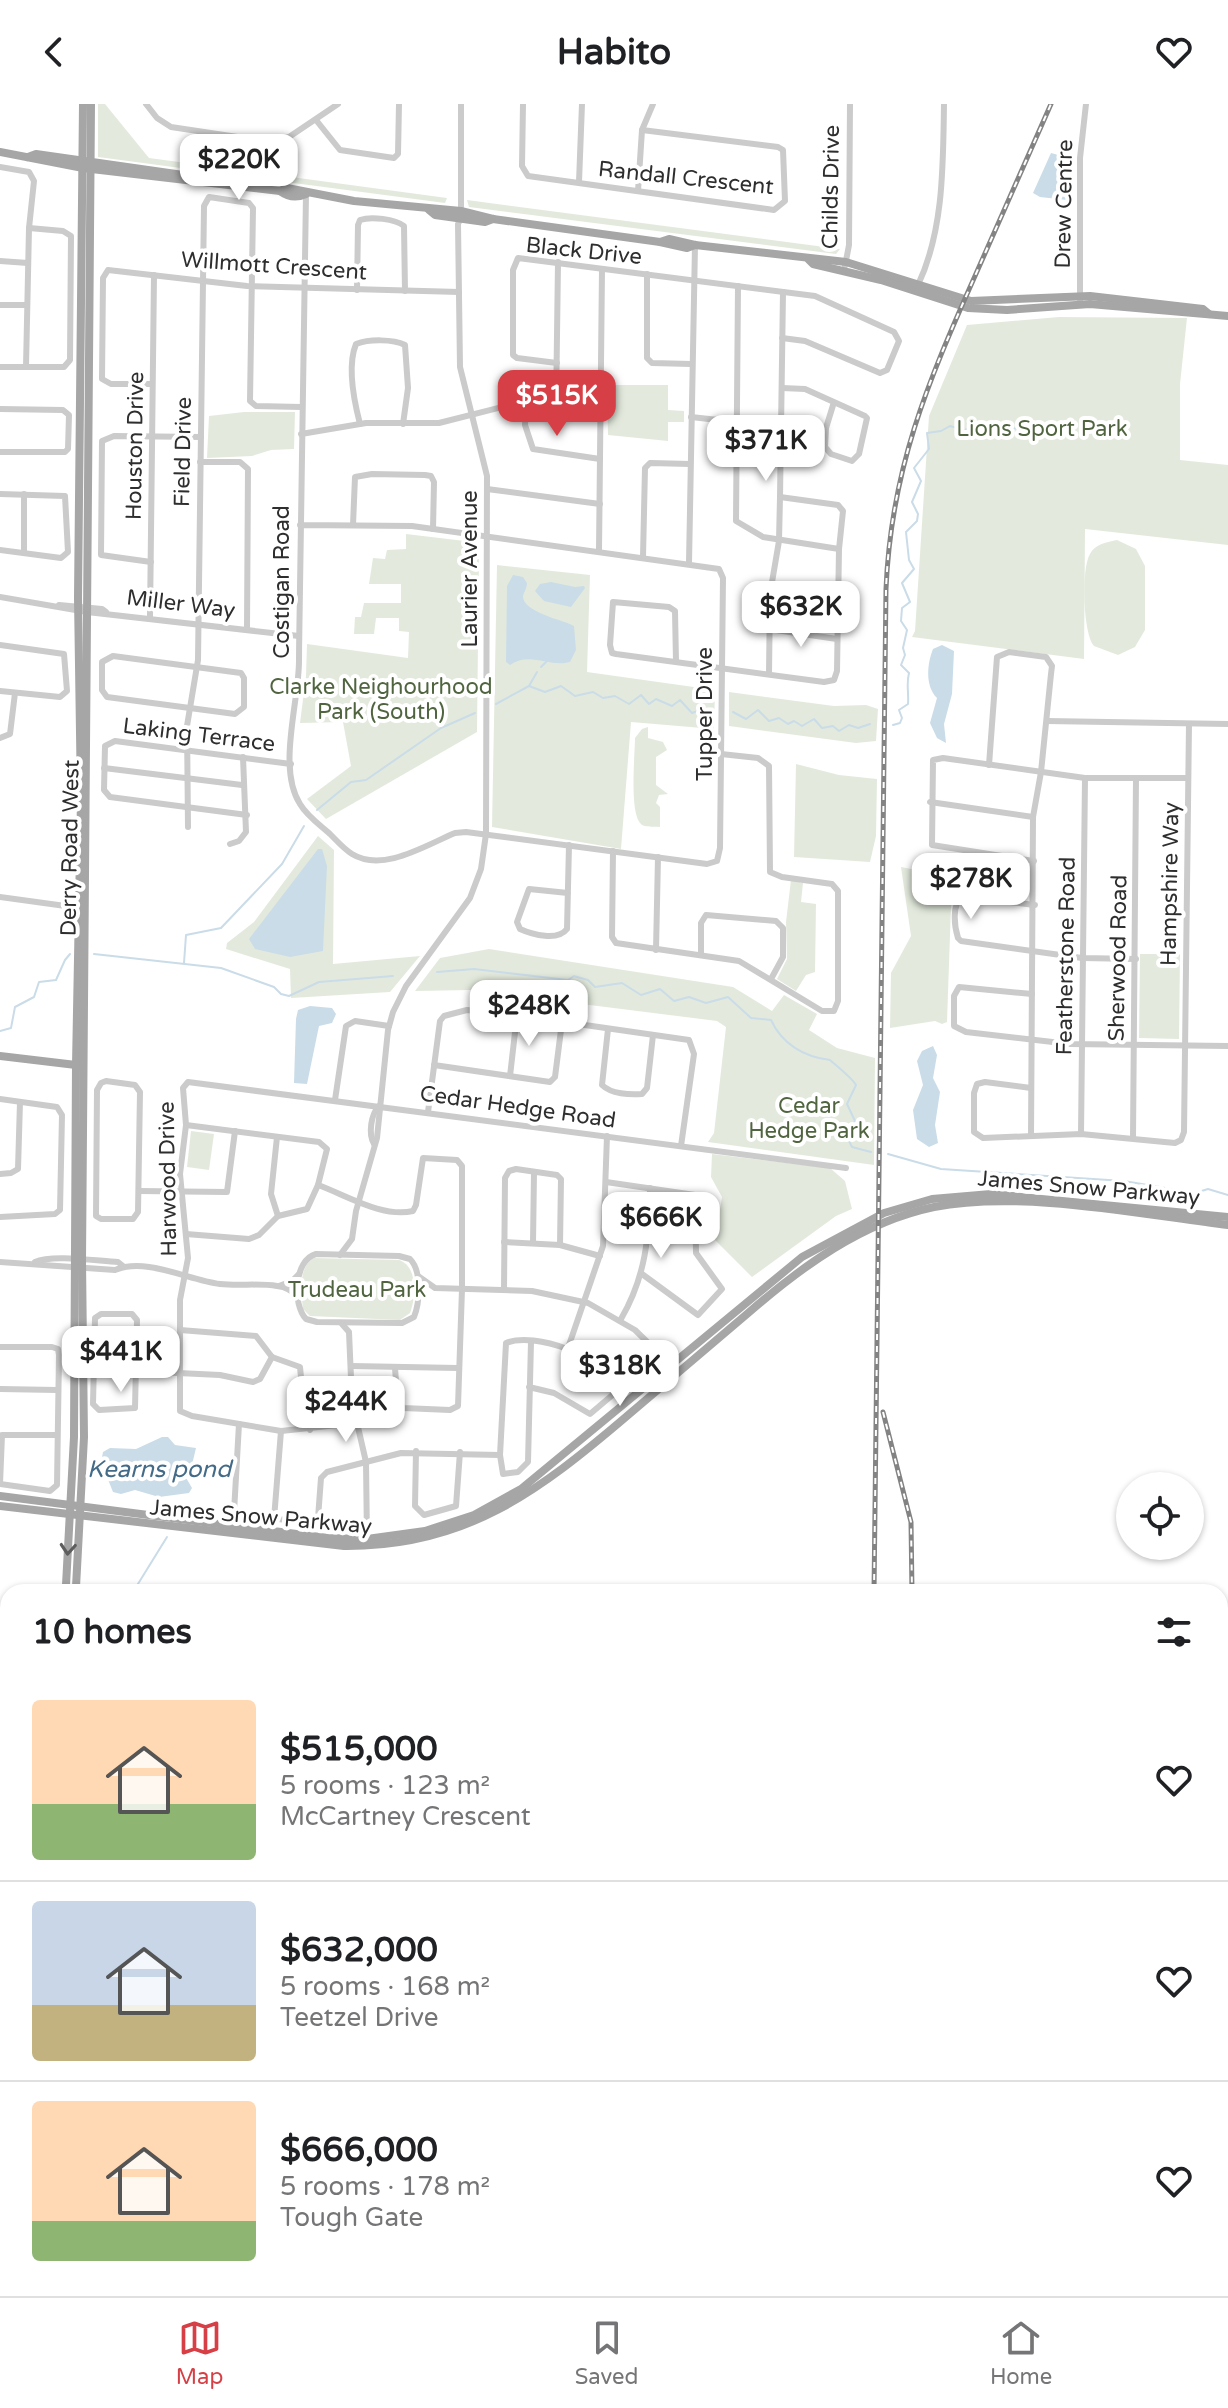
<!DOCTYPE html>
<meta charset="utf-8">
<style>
body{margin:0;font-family:"Varela Round",sans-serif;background:#f6f6f6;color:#202124;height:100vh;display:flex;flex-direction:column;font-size:30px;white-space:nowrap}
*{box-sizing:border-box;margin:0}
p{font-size:26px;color:#757577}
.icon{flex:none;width:44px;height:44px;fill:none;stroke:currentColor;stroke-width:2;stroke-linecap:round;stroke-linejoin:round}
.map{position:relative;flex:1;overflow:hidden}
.drawer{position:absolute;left:0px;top:1480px;width:1228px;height:712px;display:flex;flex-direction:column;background:#fff;border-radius:24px 24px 0 0;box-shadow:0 2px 6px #0004}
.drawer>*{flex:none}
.tools{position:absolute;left:1116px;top:1368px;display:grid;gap:16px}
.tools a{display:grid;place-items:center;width:88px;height:88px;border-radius:50%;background:#fff;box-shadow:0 2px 6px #0004;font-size:40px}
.price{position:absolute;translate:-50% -68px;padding:0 18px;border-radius:16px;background:#fff;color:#222;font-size:26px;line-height:52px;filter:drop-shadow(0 2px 4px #0008)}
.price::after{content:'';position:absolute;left:50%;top:48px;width:24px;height:18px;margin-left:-12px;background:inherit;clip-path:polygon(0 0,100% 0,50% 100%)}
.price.on{background:#d53f45;color:#fff}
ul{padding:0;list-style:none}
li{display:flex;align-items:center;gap:24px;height:200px;padding:0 32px}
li+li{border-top:2px solid #e0e0e0}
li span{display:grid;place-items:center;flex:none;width:224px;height:160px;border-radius:8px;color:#555}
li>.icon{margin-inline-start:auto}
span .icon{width:96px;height:96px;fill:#fffc;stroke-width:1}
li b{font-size:34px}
h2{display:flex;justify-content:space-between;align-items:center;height:96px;padding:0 32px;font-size:34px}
header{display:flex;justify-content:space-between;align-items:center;height:104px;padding:0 32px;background:#fff;font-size:36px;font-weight:700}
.tabs{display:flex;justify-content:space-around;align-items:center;height:112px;border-top:2px solid #e0e0e0;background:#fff;font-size:22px;color:#757577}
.tabs a{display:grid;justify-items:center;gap:4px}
.tabs .on{color:#d53f45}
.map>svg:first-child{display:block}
.green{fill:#e3eadd}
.water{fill:#cadce8}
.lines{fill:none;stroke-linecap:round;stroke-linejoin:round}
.stream{stroke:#cadce8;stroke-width:2}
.minor{stroke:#cbcbcb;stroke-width:6}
.major{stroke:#a6a6a6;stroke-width:8}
.rail-casing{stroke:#838383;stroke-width:5}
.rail{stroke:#fff;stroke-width:2;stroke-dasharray:6;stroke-linecap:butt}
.oneway{stroke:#5e5e5e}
.labels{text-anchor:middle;stroke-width:8;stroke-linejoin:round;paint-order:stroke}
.street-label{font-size:22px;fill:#2e2e2e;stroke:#fff}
.park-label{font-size:22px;fill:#50653f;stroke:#fff}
.water-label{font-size:24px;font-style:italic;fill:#436b88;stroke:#fff}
</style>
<header><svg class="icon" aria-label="back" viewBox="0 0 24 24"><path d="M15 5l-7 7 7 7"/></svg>Habito<svg class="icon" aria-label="heart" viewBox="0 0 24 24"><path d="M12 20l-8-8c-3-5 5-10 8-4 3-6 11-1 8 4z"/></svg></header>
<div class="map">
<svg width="1228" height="2192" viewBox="0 0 1228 2192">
<rect width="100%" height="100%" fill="#fff"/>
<!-- green -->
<g class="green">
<polygon points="98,0 105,0 149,54 447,94 445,99 98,53"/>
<polygon points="467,96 840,145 836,150 469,103"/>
<polygon points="1059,213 1187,214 1180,280 1180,356 1228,361 1228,441 1085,425 1084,555 912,533 915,527 929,312 967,221"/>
<polygon points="607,281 668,281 668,306 684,307 684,318 668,318 668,337 608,331"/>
<polygon points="244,308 295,308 294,345 271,346 252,352 207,354 209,312"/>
<polygon points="406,430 473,438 479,448 477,628 326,715 307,695 351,662 343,618 300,619 306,572 307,540 408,554 409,528 399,527 399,514 376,514 374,530 354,530 355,513 361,513 364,499 401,499 401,480 369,480 373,454 385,455 387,446 406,445"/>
<path d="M1117 436 1136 445 1145 462V526L1135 543 1118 551 1094 542C1083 530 1081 464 1090 450 1095 440 1107 438 1117 436Z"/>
<polygon points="497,461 590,471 587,568 715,586 714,625 631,618 621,745 492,723"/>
<polygon points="729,588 834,602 866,601 878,605 876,637 856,639 729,622"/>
<path d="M648 623V634L663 638 667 646 656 653V681L668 690 659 691 656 699 660 703V723C654 722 645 724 641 720 629 708 635 651 635 634L642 625Z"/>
<polygon points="796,660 839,671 877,675 876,732 870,758 794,753"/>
<polygon points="318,732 334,746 333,860 420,852 390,888 291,894 290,865 226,845 227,839 254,818"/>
<polygon points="901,763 952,773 947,918 942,920 935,917 890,924 891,869 911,832"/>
<polygon points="791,776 803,779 801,798 816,800 815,868 806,871 796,887 777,875 787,855 786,818"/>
<polygon points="489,845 733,883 772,907 784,891 817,910 809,926 837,944 875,954 874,1061 708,1038 714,1029 726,923 717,917 471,886 415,887 440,854"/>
<polygon points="1140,850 1180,850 1179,935 1139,934"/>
<polygon points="191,1027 214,1030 209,1066 187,1063"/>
<polygon points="712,1050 830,1064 845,1077 852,1105 836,1112 752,1173 715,1136 722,1093 711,1073"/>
<path d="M314 1154 399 1156C418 1162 416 1193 410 1209L400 1216 310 1212 303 1205C301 1188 298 1163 314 1154Z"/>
</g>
<!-- water -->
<g class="water">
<polygon points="1051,49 1066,53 1067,96 1040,93 1033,89"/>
<path d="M513 471 523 473 527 479C527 484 524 488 523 492 522 508 563 516 574 522L576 546 570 558C550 564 530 547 510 561L506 558 507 482Z"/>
<polygon points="551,478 575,483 584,482 585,484 571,503 544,497 535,487 540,480"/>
<path d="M942 541 954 547 952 590 944 620 946 639 937 634 930 619 937 594C925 582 927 560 933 545Z"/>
<polygon points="318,745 322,745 327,762 323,847 290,853 255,845 249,835"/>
<polygon points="310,902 332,904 336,910 332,919 319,922 307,980 294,979 296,915 298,906"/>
<polygon points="933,942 937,951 933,974 940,988 935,1021 938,1039 929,1043 917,1035 913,1006 923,981 917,957 922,947"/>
<polygon points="162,1333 168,1333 175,1341 196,1344 190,1369 185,1372 192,1384 189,1389 159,1393 135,1386 121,1390 113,1388 101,1358 103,1348 110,1344 136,1345"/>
</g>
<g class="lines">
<!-- stream -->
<g class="stream">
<polyline points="541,563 547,557"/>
<polyline points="529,582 545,588 561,582 575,592 593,588 603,594 615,592 629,600 641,591 649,600 656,595 672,602 680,596 692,609 706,604 711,607"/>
<polyline points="496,600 529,582 537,568"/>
<polyline points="733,608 746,615 758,606 769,617 779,614 788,620 794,617 802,622 814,615 822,624 833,622 839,627 849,621 858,624 870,620"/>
<path d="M893 621 900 619 902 614 899 606 908 600C909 589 906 580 909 569L901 561 905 551 903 544 907 526 901 517 902 504 910 498 902 479 914 465 909 456 906 428 917 417 918 410 912 398 921 377 914 364 929 345 927 329 941 327 950 322 964 326 976 322 984 328C1003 321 1022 328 1039 320L1049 327 1058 321 1069 323"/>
<polyline points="317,706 351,678 366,676 441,624 475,609"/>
<polyline points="94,850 221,864 274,883 281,890 289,892 319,878 393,872"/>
<polyline points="184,859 186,831 221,824 282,760 304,722"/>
<path d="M437 868 474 865 568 876 574 872 588 876 595 883 622 879 641 891 660 885 674 897 689 893 706 899 728 893 751 914 771 916C782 940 804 953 830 956 836 961 853 975 856 981L847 1000 855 1017 848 1035 852 1043 871 1048"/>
<polyline points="0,927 11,924 15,903 34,893 39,878 56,876 65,856 70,850"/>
<polyline points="888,1050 941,1065 1124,1077 1195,1089 1208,1085 1228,1091"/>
<polyline points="133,1488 167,1433"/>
<polyline points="0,1804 8,1796"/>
<polyline points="0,1928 8,1927"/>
<polyline points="1220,2007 1228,2000"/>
<polyline points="424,2184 421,2188 425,2192"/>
<polyline points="841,2184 842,2192"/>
<polyline points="1011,2192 1027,2184"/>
</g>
<!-- minor -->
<g class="minor">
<polyline points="146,0 157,14 171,23 265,37 289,33 338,0"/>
<polyline points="523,0 522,62 528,72 774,106 785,97 783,46 778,43 642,26"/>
<polyline points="316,16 340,46 394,54 398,50 399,0"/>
<polyline points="0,63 29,68 34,77 29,124 26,263"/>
<polyline points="579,78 582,0"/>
<polyline points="638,87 642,26 653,0"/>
<polyline points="0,157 28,159"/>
<polyline points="845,162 849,141 850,0"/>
<polyline points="647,170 647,254 652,259 691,260"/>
<path d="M918 181C944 126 943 60 944 0"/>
<polyline points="738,182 736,417 763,433 839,445"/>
<path d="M357 186 358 121 360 116C371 112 395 115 404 122L405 187"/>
<polyline points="1080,196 1080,54 1086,0"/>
<polyline points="0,201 26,201"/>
<polyline points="557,259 517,254 513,251 513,166 518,154 815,192 894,228 899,237 887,266 880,269 805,237 782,234"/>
<polyline points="0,263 64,263 70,256 71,132 63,127 29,124"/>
<polyline points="152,280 111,280 102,275 103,174 108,166 247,182 459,188"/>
<polyline points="782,284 805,285 865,312 867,314 859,350 852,357 831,350 825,343 826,324 834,298"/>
<polyline points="526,300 525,321 533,345 600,355"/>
<polyline points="556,304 558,158"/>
<polyline points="0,305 63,306 69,311 68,345 65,348 0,348"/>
<polyline points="691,313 781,323"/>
<path d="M360 320C354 297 347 262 356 240 369 235 393 235 405 241L408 284 403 320"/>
<polyline points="301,330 366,319 439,319 514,300 601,310"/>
<polyline points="200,358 240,358 248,365 247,525"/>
<polyline points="487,385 600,400"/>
<polyline points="0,390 65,392 68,448 61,454 0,446"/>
<path d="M300 421 412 422 719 465 723 474 720 744 717 757 707 760 466 728 455 729C426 741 383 769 352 750 344 745 337 737 330 730 320 721 307 712 300 700 277 664 299 598 299 557 300 401 305 245 306 90"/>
<polyline points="353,421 355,373 372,370 425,371 431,372 434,378 433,425"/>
<polyline points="599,447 602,165"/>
<polyline points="24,448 24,390"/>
<polyline points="643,453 645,364 650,359 690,360"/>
<polyline points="151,458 101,451 102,337 114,332 201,333"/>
<polyline points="689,459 695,141"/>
<polyline points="771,481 838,490"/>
<polyline points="0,493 87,508 299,532"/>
<polyline points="59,501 102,505 106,508"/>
<polyline points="150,513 154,171"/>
<polyline points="769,525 837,535"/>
<polyline points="0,541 64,550 67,587 60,593 0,587"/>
<polygon points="113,552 241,569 244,574 244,603 235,610 107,593 102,586 102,558"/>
<polyline points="676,558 675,507 669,503 613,498 610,541 612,549 616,550 824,578 834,576 837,567 839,445 843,407 838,401 780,393"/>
<polyline points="769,570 770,490 779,437 780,393 783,188"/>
<polyline points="1047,617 1228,620"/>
<polyline points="0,634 10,630 15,589"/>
<polyline points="989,661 997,553 1009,548 1046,553 1052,562 1051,570 1041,668 1033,713 1031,1032"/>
<polyline points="104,664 242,681"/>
<polyline points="930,698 1033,713"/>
<polyline points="247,711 110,693 104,686 105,642 115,637 291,660"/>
<polyline points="188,723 187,622 198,556 204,102 209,93 249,99 253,104 250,297 256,302 301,303"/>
<polyline points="230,740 239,737 246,728 243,653"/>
<polyline points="613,747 612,833 616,839 739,857 822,907 834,907 838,897 838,787 832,780 782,773 770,768 769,662 758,654 721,650"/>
<polyline points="1034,757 932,741 933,656 943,654 1085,674 1188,674"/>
<path d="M568 789 529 785 517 818 520 825C533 831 558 837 567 825L569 741"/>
<polyline points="0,793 80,804"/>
<path d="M1035 801 962 792C952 801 954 821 958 834L961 837 1082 854 1136 855"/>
<polyline points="656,846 658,753"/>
<polyline points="701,851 701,819 706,811 776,817 783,824 783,853 771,875"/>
<polyline points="1032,890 959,883 954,892 954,922 966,928 1070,940 1228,942"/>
<path d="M608 925 602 981C611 990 630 991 642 990L647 984 653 931"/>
<polyline points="434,961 550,978 555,973 562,918"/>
<polyline points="510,972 517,911"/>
<polygon points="106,977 135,981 140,988 138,1108 133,1115 101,1115 96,1112 97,986 101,979"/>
<polyline points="1031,984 985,978 977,980 974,989 974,1028 983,1034 1081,1030 1175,1039 1181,1036 1184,1028 1189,620"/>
<polyline points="0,995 57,1003 62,1011 60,1106 55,1110 0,1113"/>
<polyline points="335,996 346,922 355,917 389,922"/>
<polyline points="428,1008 440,917 444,912 467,906 495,908 689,936 694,950 681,1042"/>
<polyline points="186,1021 319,1038 327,1045 318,1081 307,1105 278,1112 259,1131 249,1135 186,1130"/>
<polyline points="1081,1030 1085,674"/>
<polyline points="277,1033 271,1090 278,1112"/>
<polyline points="1133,1034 1136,674"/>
<path d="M374 1040C368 1030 371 1010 379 1002"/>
<polyline points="0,1070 11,1069 18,1065 20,998"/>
<polyline points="606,1078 695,1091 696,1149 722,1185 698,1211 642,1170"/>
<path d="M318 1081C346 1091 382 1114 413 1107L416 1101 423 1054 457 1056 462 1062V1185L458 1302 450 1306 403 1304 397 1291 395 1264"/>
<polyline points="139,1087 227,1088 235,1027"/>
<polyline points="504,1138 560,1141 600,1152"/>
<polyline points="533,1139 534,1068"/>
<path d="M316 1150 399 1152 410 1155C422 1167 420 1198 414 1213L402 1219 317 1218 306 1215C292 1200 294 1156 316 1150Z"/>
<polyline points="340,1151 352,1135 356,1107 377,1034 388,926 393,908 406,882 470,794 481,765 486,730 487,372 460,263 458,120 461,114 461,0"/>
<path d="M0 1158 115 1166C146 1153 188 1176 220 1180 239 1182 259 1179 277 1182 287 1183 293 1187 299 1194"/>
<path d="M35 1158C52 1150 97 1157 118 1158L123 1162"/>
<polyline points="418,1172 435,1184 532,1187 588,1199 635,1226 678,1268"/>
<polyline points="279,1182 292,1177 299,1170"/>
<polyline points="504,1186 505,1074 509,1067 516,1065 557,1071 561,1075 560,1141"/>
<polygon points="132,1210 137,1216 135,1304 99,1306 93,1300 95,1214 101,1210"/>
<path d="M621 1215C646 1172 649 1133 650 1084"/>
<polyline points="342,1220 349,1228 352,1297 366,1358 367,1436"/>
<polyline points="180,1226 256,1232 272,1253 300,1263 304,1305 310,1326"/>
<polyline points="0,1243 52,1243 58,1245 59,1251 57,1381 50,1387 0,1380"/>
<polyline points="568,1244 603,1142 607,1032"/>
<polyline points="351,1262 458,1264"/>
<polyline points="136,1267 220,1271 253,1278 260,1275 272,1253"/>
<path d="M529 1283 554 1289 590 1310 616 1288 618 1281C603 1253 535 1227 506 1239L500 1351 503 1370 518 1368 528 1358 531 1238"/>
<polyline points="0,1285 57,1286"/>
<polyline points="356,1319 281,1327 192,1312 180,1307 180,1196 188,1154 180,1070 186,1021 183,984 188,978 846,1064"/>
<polyline points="239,1320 234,1408 311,1420 318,1414 321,1374 327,1368 401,1349 500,1351"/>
<polyline points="416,1347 415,1402 424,1411 456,1402 460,1348"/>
<polyline points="0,1380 2,1331 57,1331"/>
<polyline points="274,1415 281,1327"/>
<polyline points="0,1859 8,1860"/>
<polyline points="1220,2024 1228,2025"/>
</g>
<!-- major -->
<g class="major">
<path d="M0 48 83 64 280 87C288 93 297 94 306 90"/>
<polyline points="28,53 36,50 197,73 201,77"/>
<polyline points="280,87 287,84 354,97 461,107 493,115 660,138 687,144 695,141"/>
<polyline points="429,106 435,111 485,118 493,115"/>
<polyline points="660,138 669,135 695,141 846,158 971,197 1090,192 1203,205 1209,210"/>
<polyline points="809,156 813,160 881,176 968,204 1007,206 1090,200 1228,212"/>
<polyline points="0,952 76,961"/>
<polyline points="0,1392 328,1434 367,1435 425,1427 474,1411 521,1385 802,1153 884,1109 932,1095 991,1090 1228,1113"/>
<path d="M0 1402 344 1442C466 1443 539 1387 627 1312 667 1278 707 1244 747 1210 801 1163 862 1118 934 1103 1020 1086 1139 1110 1228 1121"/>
<polyline points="69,1488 66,1481 74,1333 76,961 81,695 78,494 83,0"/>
<polyline points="73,1488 76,1483 84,1333 82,1156 91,0"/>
<polyline points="64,2184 64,2192"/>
</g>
<!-- rail casing -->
<g class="rail-casing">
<g id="rail">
<polyline points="883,1308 911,1418 912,1488"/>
<path d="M874 1488 886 485C891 365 927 280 975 172 1000 115 1026 57 1051 0"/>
<polyline points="865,2192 865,2184"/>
</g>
</g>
<!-- rail -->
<use href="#rail" class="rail"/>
</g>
<!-- one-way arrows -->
<defs><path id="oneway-chevron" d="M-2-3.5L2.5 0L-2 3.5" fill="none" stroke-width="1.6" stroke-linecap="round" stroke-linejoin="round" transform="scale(2)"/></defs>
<use class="oneway" href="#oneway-chevron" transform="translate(68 1445) rotate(94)"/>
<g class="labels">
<!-- street labels -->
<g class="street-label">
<text transform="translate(686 73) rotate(6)" y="8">Randall Crescent</text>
<text transform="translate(830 83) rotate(-89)" y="8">Childs Drive</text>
<text transform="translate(1063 100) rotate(-89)" y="8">Drew Centre</text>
<text transform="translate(584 146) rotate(6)" y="8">Black Drive</text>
<text transform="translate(274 161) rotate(4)" y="8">Willmott Crescent</text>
<text transform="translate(134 342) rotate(-89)" y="8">Houston Drive</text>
<text transform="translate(182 348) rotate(-89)" y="8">Field Drive</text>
<text transform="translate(469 465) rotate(-90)" y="8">Laurier Avenue</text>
<text transform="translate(281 478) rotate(-90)" y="8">Costigan Road</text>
<text transform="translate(181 499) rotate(7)" y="8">Miller Way</text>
<text transform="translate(704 610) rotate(-90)" y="8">Tupper Drive</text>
<text transform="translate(199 630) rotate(7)" y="8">Laking Terrace</text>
<text transform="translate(69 744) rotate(-89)" y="8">Derry Road West</text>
<text transform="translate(1169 780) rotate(-89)" y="8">Hampshire Way</text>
<text transform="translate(1065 852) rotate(-89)" y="8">Featherstone Road</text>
<text transform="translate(1117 854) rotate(-89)" y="8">Sherwood Road</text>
<text transform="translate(518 1002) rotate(8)" y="8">Cedar Hedge Road</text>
<text transform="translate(167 1075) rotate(-91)" y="8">Harwood Drive</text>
<text transform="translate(1089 1083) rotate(5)" y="8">James Snow Parkway</text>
<text transform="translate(261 1412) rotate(5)" y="8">James Snow Parkway</text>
</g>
<!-- park labels -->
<g class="park-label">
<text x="1042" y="332">Lions Sport Park</text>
<text x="381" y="590">Clarke Neighourhood<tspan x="381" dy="25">Park (South)</tspan></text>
<text x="809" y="1009">Cedar<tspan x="809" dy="25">Hedge Park</tspan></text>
<text x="357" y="1193">Trudeau Park</text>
</g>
<!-- water labels -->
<g class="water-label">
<text x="159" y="1373">Kearns pond</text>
</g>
</g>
</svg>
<div class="tools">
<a><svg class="icon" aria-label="locate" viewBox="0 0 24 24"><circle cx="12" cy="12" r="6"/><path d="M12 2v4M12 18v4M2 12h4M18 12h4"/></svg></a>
</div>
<b class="price" style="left:239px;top:98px">$220K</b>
<b class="price on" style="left:557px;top:334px">$515K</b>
<b class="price" style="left:766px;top:379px">$371K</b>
<b class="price" style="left:801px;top:545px">$632K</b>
<b class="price" style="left:971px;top:817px">$278K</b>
<b class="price" style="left:529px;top:944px">$248K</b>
<b class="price" style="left:661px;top:1156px">$666K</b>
<b class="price" style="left:121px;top:1290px">$441K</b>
<b class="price" style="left:620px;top:1304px">$318K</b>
<b class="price" style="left:346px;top:1340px">$244K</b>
<section class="drawer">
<h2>10 homes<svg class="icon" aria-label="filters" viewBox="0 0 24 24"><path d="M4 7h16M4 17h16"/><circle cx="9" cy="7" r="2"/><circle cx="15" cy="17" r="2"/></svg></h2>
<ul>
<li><span style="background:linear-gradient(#ffd9b3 65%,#8fb573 0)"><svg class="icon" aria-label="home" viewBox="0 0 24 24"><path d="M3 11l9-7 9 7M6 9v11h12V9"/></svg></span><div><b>$515,000</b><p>5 rooms · 123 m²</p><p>McCartney Crescent</p></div><svg class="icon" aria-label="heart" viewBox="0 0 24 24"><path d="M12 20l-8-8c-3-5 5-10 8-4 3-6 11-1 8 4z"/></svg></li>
<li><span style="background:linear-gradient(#c9d6e8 65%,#c2b280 0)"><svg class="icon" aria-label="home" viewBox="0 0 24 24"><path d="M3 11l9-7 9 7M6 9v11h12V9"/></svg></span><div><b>$632,000</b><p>5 rooms · 168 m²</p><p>Teetzel Drive</p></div><svg class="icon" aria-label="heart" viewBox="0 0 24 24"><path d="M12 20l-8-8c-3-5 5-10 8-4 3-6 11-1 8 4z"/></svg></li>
<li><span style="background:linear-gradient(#ffd9b3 75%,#8fb573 0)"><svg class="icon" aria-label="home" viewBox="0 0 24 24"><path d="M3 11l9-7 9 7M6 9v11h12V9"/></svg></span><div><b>$666,000</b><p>5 rooms · 178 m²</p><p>Tough Gate</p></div><svg class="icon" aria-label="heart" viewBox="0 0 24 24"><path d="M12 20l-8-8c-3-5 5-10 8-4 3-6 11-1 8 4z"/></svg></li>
</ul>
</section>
</div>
<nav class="tabs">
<a class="on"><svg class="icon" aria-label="map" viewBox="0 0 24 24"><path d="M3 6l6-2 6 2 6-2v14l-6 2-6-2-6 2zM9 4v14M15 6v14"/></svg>Map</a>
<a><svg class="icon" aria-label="saved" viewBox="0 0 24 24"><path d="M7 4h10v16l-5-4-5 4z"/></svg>Saved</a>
<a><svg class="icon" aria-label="home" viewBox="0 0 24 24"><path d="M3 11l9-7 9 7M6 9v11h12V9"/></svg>Home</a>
</nav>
